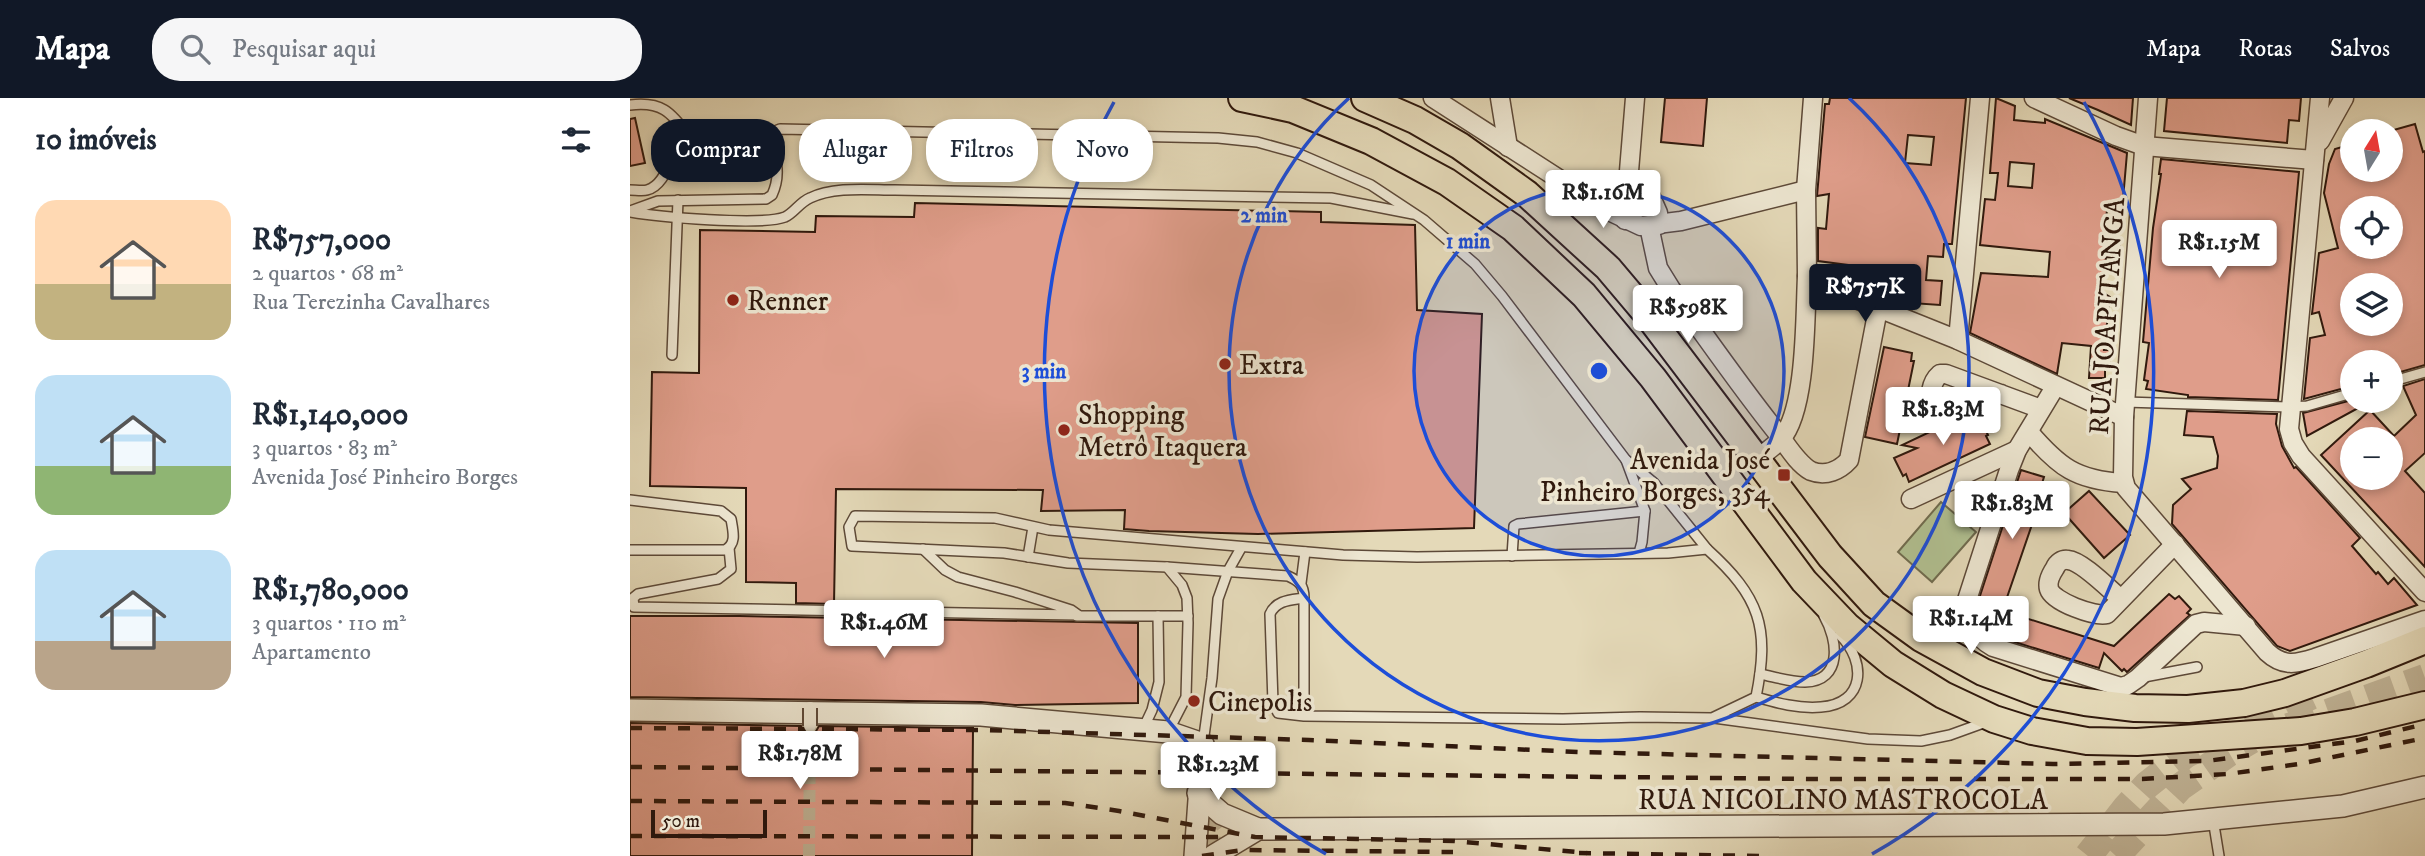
<!DOCTYPE html>
<html lang="pt">
<meta charset="utf-8">
<style>
body{margin:0;font-family:"IM FELL DW Pica",serif;background:#f6f6f7;color:#1f2937;height:100vh;display:flex;flex-direction:column;font-size:26px;white-space:nowrap}
*{box-sizing:border-box;margin:0}
p{font-size:23px;color:#747a83}
.icon{flex:none;width:38px;height:38px;fill:none;stroke:currentColor;stroke-width:2;stroke-linecap:round;stroke-linejoin:round}
.map{position:relative;flex:1;overflow:hidden}
.details{display:flex;flex-direction:column;background:#fff;width:630px}
.details>*{flex:none}
.hud{position:absolute;left:21px;top:21px;width:665px;height:63px;display:flex;gap:14px}
.needle{width:46px;rotate:11deg}
.controls{position:absolute;left:1710px;top:21px;display:grid;gap:14px}
.controls a{display:grid;place-items:center;width:63px;height:63px;border-radius:50%;background:#fff;box-shadow:0 4px 10px #0003;font-size:35px}
.scale{position:absolute;left:21px;bottom:18px;width:116px;box-sizing:border-box;padding-left:7px;border:4px solid #30190d;border-top:0;font-size:19px;line-height:24px;white-space:nowrap;color:#30190d;-webkit-text-stroke:5px #ede6d1;paint-order:stroke}
.price{position:absolute;translate:-50% -60px;padding:0 16px;border-radius:7px;background:#fff;color:#222;font-size:23px;line-height:46px;filter:drop-shadow(0 2px 4px #0008)}
.price::after{content:'';position:absolute;left:50%;top:42px;width:21px;height:16px;margin-left:-10px;background:inherit;clip-path:polygon(0 0,100% 0,50% 100%)}
.price.on{background:#111827;color:#fff}
ul{padding:0;list-style:none}
li{display:flex;align-items:center;gap:21px;height:175px;padding:0 35px}
li span{display:grid;place-items:center;flex:none;width:196px;height:140px;border-radius:21px;color:#555}
li>.icon{margin-inline-start:auto}
span .icon{width:84px;height:84px;fill:#fffc;stroke-width:1}
li b{font-size:30px}
h2{display:flex;justify-content:space-between;align-items:center;height:84px;padding:0 35px;font-size:30px}
.pill{padding:0 24px;border-radius:28px;background:#fff;box-shadow:0 4px 10px #0003;font-size:24px;line-height:63px}
.pill.on{background:#111827;color:#fff}
header{display:flex;align-items:center;gap:42px;box-sizing:border-box;height:98px;padding:0 35px;background:#111827;color:#fff}
header strong{font-size:33px}
nav{display:flex;gap:38px;margin-inline-start:auto;font-size:24px}
.search{width:490px;height:63px;background:#f6f6f7;display:flex;align-items:center;gap:18px;box-sizing:border-box;padding:0 24px;border-radius:28px;color:#747a83;font-size:26px}
main{display:flex;flex:1;min-height:0}
.map>svg:first-child{display:block}
.pitch{fill:#b1c091;stroke:#706c4f;stroke-width:2}
.building{fill:#df9d8a;stroke:#30190d;stroke-width:2;fill-rule:evenodd}
.lines{fill:none;stroke-linecap:round;stroke-linejoin:round}
.pedestrian-tunnel{stroke:#c0b396;stroke-width:12;stroke-dasharray:12 6;stroke-linecap:butt}
.tertiary-tunnel{stroke:#c0b396;stroke-width:21;stroke-dasharray:21 10;stroke-linecap:butt}
.trunk-tunnel{stroke:#c0b396;stroke-width:28;stroke-dasharray:28 14;stroke-linecap:butt}
.service-casing{stroke:#5d4938;stroke-width:12}
.minor-casing{stroke:#5d4938;stroke-width:21}
.tertiary-casing{stroke:#5d4938;stroke-width:24}
.primary-casing{stroke:#30190d;stroke-width:30}
.service{stroke:#ede6d1;stroke-width:9}
.minor{stroke:#ede6d1;stroke-width:18}
.tertiary{stroke:#ede6d1;stroke-width:21}
.primary{stroke:#e4d9b8;stroke-width:26}
.rail{stroke:#30190d;stroke-width:4.5;stroke-dasharray:12 12;stroke-linecap:butt}
.pedestrian-bridge-casing{stroke:#5d4938;stroke-width:16;stroke-linecap:butt}
.pedestrian-bridge{stroke:#ede6d1;stroke-width:12}
.ring{fill:none;stroke:#1d4ed8;stroke-width:3.5}
.poi-dot{fill:#8f2418;stroke:#ede6d1;stroke-width:2.5}
.labels{text-anchor:middle;stroke-width:7;stroke-linejoin:round;paint-order:stroke}
.poi-label{font-size:28px;fill:#30190d;stroke:#ede6d1;text-anchor:start}
.street-label{font-size:28px;fill:#30190d;stroke:#ede6d1}
.centre{fill:#1d4ed8;stroke:#ede6d1;stroke-width:3.5}
.ring-label{font-size:21px;text-anchor:middle;font-weight:bold;fill:#1d4ed8;stroke:#ede6d1;stroke-width:7;stroke-linejoin:round;paint-order:stroke}
</style>
<header>
<strong>Mapa</strong>
<div class="search"><svg class="icon" aria-label="search" viewBox="0 0 24 24"><circle cx="10" cy="10" r="6"/><path d="M15 15l6 6"/></svg>Pesquisar aqui</div>
<nav><a>Mapa</a><a>Rotas</a><a>Salvos</a></nav>
</header>
<main>
<section class="details">
<h2>10 imóveis<svg class="icon" aria-label="filters" viewBox="0 0 24 24"><path d="M4 7h16M4 17h16"/><circle cx="9" cy="7" r="2"/><circle cx="15" cy="17" r="2"/></svg></h2>
<ul>
<li><span style="background:linear-gradient(#ffd9b3 60%,#c2b280 0)"><svg class="icon" aria-label="home" viewBox="0 0 24 24"><path d="M3 11l9-7 9 7M6 9v11h12V9"/></svg></span><div><b>R$757,000</b><p>2 quartos · 68 m²</p><p>Rua Terezinha Cavalhares</p></div></li>
<li><span style="background:linear-gradient(#bfe0f5 65%,#8fb573 0)"><svg class="icon" aria-label="home" viewBox="0 0 24 24"><path d="M3 11l9-7 9 7M6 9v11h12V9"/></svg></span><div><b>R$1,140,000</b><p>3 quartos · 83 m²</p><p>Avenida José Pinheiro Borges</p></div></li>
<li><span style="background:linear-gradient(#bfe0f5 65%,#b9a48a 0)"><svg class="icon" aria-label="home" viewBox="0 0 24 24"><path d="M3 11l9-7 9 7M6 9v11h12V9"/></svg></span><div><b>R$1,780,000</b><p>3 quartos · 110 m²</p><p>Apartamento</p></div></li>
</ul>
</section>
<div class="map">
<svg width="1795" height="758" viewBox="0 0 1795 758">
<rect width="100%" height="100%" fill="#e4d9b8"/>
<filter id="stains"><feTurbulence type="fractalNoise" baseFrequency=".00286" numOctaves="4"/><feColorMatrix values="0 0 0 0 .2 0 0 0 0 .09 0 0 0 0 .02 0 0 0 .5 -.17"/></filter>
<radialGradient id="worn" r=".72"><stop offset=".6" stop-color="#630" stop-opacity="0"/><stop offset="1" stop-color="#630" stop-opacity=".3"/></radialGradient>
<!-- pitch -->
<polygon class="pitch" points="1311,404 1346,434 1302,484 1268,454"/>
<!-- building -->
<g class="building">
<polygon points="1035,0 1077,0 1073,48 1031,44"/>
<path d="M1200 0H1336L1322 146H1314L1313 159 1298 158 1296 182 1312 183 1310 207 1282 205V211L1260 202 1261 188 1249 187 1250 171 1188 163V130L1196 131 1199 96 1187 98 1195 6H1199ZM1278 37 1304 39 1301 67 1275 65Z"/>
<path d="M1366 0 1385 8 1384 22 1415 25V21L1497 55 1492 113 1477 112 1474 140 1490 143 1488 160 1476 159 1475 168 1472 194 1480 199 1474 252H1480L1479 270 1475 269V280H1459L1461 248 1432 245 1427 276 1340 235 1351 175 1418 179 1420 154 1350 147 1355 101 1365 102 1368 75H1360ZM1380 64 1404 66 1402 90 1378 88Z"/>
<polygon points="1439,0 1503,0 1501,27 1468,12"/>
<polygon points="1537,0 1671,0 1669,23 1659,22 1657,45 1534,33"/>
<polygon points="5,20 15,65 0,68 0,21"/>
<path d="M1785 26 1793 54 1795 53V267L1760 277V264H1722V288L1674 301 1680 240 1695 237 1689 214 1682 216 1689 155 1708 150 1694 95 1699 66 1705 51 1722 46V72H1760V33ZM1722 110H1760V149H1722ZM1760 184V226H1722V187H1749Z"/>
<polygon points="1531,61 1669,74 1648,302 1558,299 1558,297 1516,291 1518,283 1514,282 1519,245 1513,244 1523,130 1531,76 1529,76"/>
<polygon points="285,105 691,114 691,124 785,127 787,212 852,216 844,430 628,436 519,433 494,431 495,412 411,413 413,392 206,391 204,506 166,505 166,485 116,484 116,390 20,388 22,274 69,275 70,132 185,134 186,118 284,119"/>
<polygon points="1254,249 1282,255 1281,263 1284,263 1267,346 1235,339"/>
<path d="M1795 281V355L1775 373 1795 395V469L1691 357 1740 312 1764 338 1786 317 1773 288ZM1722 341H1760V380H1722Z"/>
<polygon points="1722,302 1741,303 1677,338 1673,315"/>
<polygon points="1557,313 1647,316 1646,326 1652,348 1664,370 1666,369 1730,440 1722,448 1746,476 1748,474 1758,486 1764,480 1787,507 1660,553 1647,548 1542,426 1543,407 1561,391 1552,381 1587,370 1588,358 1583,339 1554,337"/>
<polygon points="1346,316 1348,321 1350,320 1358,337 1356,338 1360,346 1279,384 1276,376 1273,378 1264,360 1287,350 1272,347 1327,321"/>
<polygon points="1391,372 1414,379 1405,408 1408,409 1372,514 1349,506 1348,504"/>
<polygon points="1459,393 1500,437 1474,460 1434,415"/>
<polygon points="1539,496 1545,501 1549,498 1561,511 1557,515 1560,517 1497,574 1494,571 1492,573 1474,555 1469,570 1378,542 1386,517 1484,548"/>
<polygon points="0,518 109,518 508,525 508,605 385,607 351,604 0,599"/>
<polygon points="0,625 171,628 173,633 179,637 185,635 189,628 343,630 342,758 0,758"/>
</g>
<g class="lines">
<!-- pedestrian-tunnel -->
<polyline class="pedestrian-tunnel" points="179,758 180,628"/>
<!-- tertiary-tunnel -->
<polyline class="tertiary-tunnel" points="592,751 584,750 580,744 581,724 592,716"/>
<!-- trunk-tunnel -->
<g class="trunk-tunnel">
<polyline points="1659,629 1795,580"/>
<polyline points="1458,758 1496,710 1517,687 1556,656 1691,593"/>
<polyline points="1486,758 1550,689 1597,656 1621,642"/>
</g>
<!-- service casing -->
<g class="service-casing">
<g id="service">
<path d="M0 7C31 3 41 14 58 37"/>
<path d="M0 92C5 92 13 93 17 92 39 86 41 49 58 37L133 38 150 31 588 40 627 44 667 55 741 87 794 122 845 166 872 198 996 362 1015 413 1012 444 1009 455"/>
<path d="M0 113 28 103 136 101 142 97C151 78 148 53 133 38"/>
<path d="M0 114C27 119 132 128 155 119 164 115 170 104 180 100 204 88 239 92 265 92L701 100 783 116"/>
<polyline points="42,257 48,102"/>
<polyline points="1760,284 1795,274"/>
<polyline points="1495,304 1661,309 1677,308 1722,295"/>
<polyline points="996,362 1024,385 1077,451"/>
<path d="M0 402 91 413 101 421C103 433 107 446 95 452H0"/>
<polyline points="99,450 101,471 88,481 8,496 3,500 4,509 448,517 441,512 385,494 328,479 315,472 293,451"/>
<polyline points="882,458 884,428 888,426 1015,413"/>
<polyline points="398,459 403,429"/>
<polyline points="537,469 552,487 557,500 558,525 556,599 538,634"/>
<polyline points="671,485 675,454"/>
<path d="M674 500C661 502 646 502 640 516L643 605 648 615 674 618 933 621 1010 619 1082 620 1126 599C1140 529 1130 499 1077 451L1038 455 787 459 713 457 419 432 365 420 225 418 219 429 222 448 374 455 438 465 537 469 658 478C669 483 674 487 674 500V618"/>
<polyline points="447,518 558,518"/>
<path d="M1130 576C1145 579 1161 584 1175 584 1213 583 1208 542 1194 518"/>
<polyline points="1514,579 1567,569"/>
<path d="M1126 599C1147 605 1169 611 1191 609 1235 606 1237 564 1210 537"/>
<polyline points="1084,620 1238,641 1291,643 1320,637 1356,624"/>
<polyline points="513,631 522,612 529,584 528,518"/>
<polyline points="573,645 582,580 588,501 598,473 611,450"/>
<polyline points="1583,721 1589,758"/>
</g>
</g>
<!-- minor casing -->
<g class="minor-casing">
<g id="minor">
<polyline points="803,0 977,112 1011,128 1051,123 1176,92"/>
<polyline points="870,0 878,49"/>
<polyline points="1183,0 1176,92 1177,178 1191,187 1328,242 1494,319"/>
<polyline points="1404,0 1486,38 1514,48 1684,62"/>
<path d="M1518 0 1494 319 1493 379 1496 390 1637 554C1653 569 1666 566 1685 560L1795 522"/>
<polyline points="1690,0 1659,331 1663,345 1671,358 1795,494"/>
<polyline points="1690,43 1714,0"/>
<polyline points="997,96 1009,96 1021,99 1028,115 1029,127"/>
<polyline points="995,122 1005,0"/>
<path d="M1019 128 1028 170 1041 191C1077 240 1111 290 1149 337 1158 349 1168 366 1181 373 1196 379 1210 372 1219 362L1248 211"/>
<polyline points="1328,242 1350,0"/>
<path d="M1425 289 1387 352 1379 372 1337 502C1337 524 1344 538 1363 549L1491 589 1498 587 1508 580 1566 526 1574 524 1616 528"/>
<path d="M1371 296 1318 312 1304 310C1298 299 1301 284 1310 276H1316L1411 311"/>
<path d="M1399 334C1429 369 1446 382 1493 385"/>
<path d="M1126 362C1134 355 1144 349 1151 341 1177 312 1175 217 1177 178"/>
<polyline points="1281,401 1387,352"/>
<path d="M1491 501C1480 492 1452 463 1438 462 1432 461 1427 465 1425 470 1421 476 1417 484 1419 491 1423 504 1465 519 1477 516L1545 446"/>
</g>
</g>
<!-- tertiary casing -->
<g class="tertiary-casing">
<g id="tertiary">
<polyline points="0,612 351,617 538,634 573,646 565,758"/>
<polyline points="568,695 592,716 628,731 1534,726 1713,708 1795,689"/>
<polyline points="583,758 628,731"/>
</g>
</g>
<!-- primary casing -->
<g class="primary-casing">
<g id="primary">
<polyline points="612,0 663,11 741,43 817,84 883,130 954,197 1023,280 1174,483 1217,528 1263,566 1313,597 1364,621 1402,633 1457,643 1507,644 1671,633 1725,624 1795,607"/>
<polyline points="735,0 785,22 830,48 897,96 978,170 1016,215 1200,458 1244,506 1291,540 1353,574 1408,595 1455,604 1505,610 1558,611 1614,605 1655,595 1736,566 1795,542"/>
</g>
</g>
<!-- service -->
<use href="#service" class="service"/>
<!-- minor -->
<use href="#minor" class="minor"/>
<!-- tertiary -->
<use href="#tertiary" class="tertiary"/>
<!-- primary -->
<use href="#primary" class="primary"/>
<!-- rail -->
<g class="rail">
<polyline points="0,630 353,632 679,642 949,654 1423,666 1577,663 1725,643 1795,626"/>
<polyline points="0,669 1181,681 1512,681 1598,676 1669,666 1795,640"/>
<polyline points="0,703 435,705 489,713 625,739 824,743 957,755"/>
<polyline points="0,738 595,739"/>
<polyline points="949,755 1129,758"/>
<polyline points="572,758 613,752 823,754"/>
</g>
<!-- pedestrian-bridge casing -->
<g class="pedestrian-bridge-casing">
<polyline id="pedestrian-bridge" points="180,628 180,610"/>
</g>
<!-- pedestrian-bridge -->
<use href="#pedestrian-bridge" class="pedestrian-bridge"/>
</g>
<!-- distance rings -->
<circle cx="969" cy="273" r="185" fill="#1d4ed8" fill-opacity=".12"/>
<g class="ring">
<circle cx="969" cy="273" r="185"/>
<path d="M1219 0A370 370 0 1 1 719 0"/>
<path d="M696 756A555 555 0 0 1 484 4M1454 4A555 555 0 0 1 1242 756"/>
</g>
<!-- markers -->
<g class="poi-dot">
<circle cx="103" cy="202" r="7"/>
<circle cx="595" cy="266" r="7"/>
<circle cx="434" cy="332" r="7"/>
<rect x="1147" y="370" width="14" height="14" rx="3.5"/>
<circle cx="564" cy="603" r="7"/>
</g>
<g class="labels">
<!-- poi labels -->
<g class="poi-label">
<text x="117" y="212">Renner</text>
<text x="609" y="276">Extra</text>
<text x="448" y="326">Shopping<tspan x="448" dy="32">Metrô Itaquera</tspan></text>
<text x="1140" y="371" text-anchor="end">Avenida José<tspan x="1140" dy="32">Pinheiro Borges, 354</tspan></text>
<text x="578" y="613">Cinepolis</text>
</g>
<!-- street labels -->
<g class="street-label">
<text transform="translate(1476 218) rotate(-86)" y="10">RUA JOAPITANGA</text>
<text x="1213" y="711">RUA NICOLINO MASTROCOLA</text>
</g>
</g>
<circle cx="969" cy="273" r="10" class="centre"/>
<g class="ring-label">
<text x="634" y="124">2 min</text>
<text x="838" y="150">1 min</text>
<text x="414" y="280">3 min</text>
</g>
<rect width="100%" height="100%" filter="url(#stains)"/>
<rect width="100%" height="100%" fill="url(#worn)"/>
</svg>
<div class="controls">
<a><svg class="needle" viewBox="-14 -14 28 28"><path d="M0-13l5 13h-10z" fill="#e53935"/><path d="M0 13l5-13h-10z" fill="#747a83"/></svg></a>
<a><svg class="icon" aria-label="locate" viewBox="0 0 24 24"><circle cx="12" cy="12" r="6"/><path d="M12 2v4M12 18v4M2 12h4M18 12h4"/></svg></a>
<a><svg class="icon" aria-label="layers" viewBox="0 0 24 24"><path d="M12 4l9 5-9 5-9-5zM3 14l9 5 9-5"/></svg></a>
<a>+</a>
<a>−</a>
</div>
<div class="scale">50 m</div>
<b class="price" style="left:973px;top:132px">R$1.16M</b>
<b class="price" style="left:1589px;top:182px">R$1.15M</b>
<b class="price on" style="left:1235px;top:226px">R$757K</b>
<b class="price" style="left:1058px;top:247px">R$598K</b>
<b class="price" style="left:1313px;top:349px">R$1.83M</b>
<b class="price" style="left:1382px;top:443px">R$1.83M</b>
<b class="price" style="left:1341px;top:558px">R$1.14M</b>
<b class="price" style="left:254px;top:562px">R$1.46M</b>
<b class="price" style="left:170px;top:693px">R$1.78M</b>
<b class="price" style="left:588px;top:704px">R$1.23M</b>
<div class="hud">
<a class="pill on">Comprar</a>
<a class="pill">Alugar</a>
<a class="pill">Filtros</a>
<a class="pill">Novo</a>
</div>
</div>
</main>
